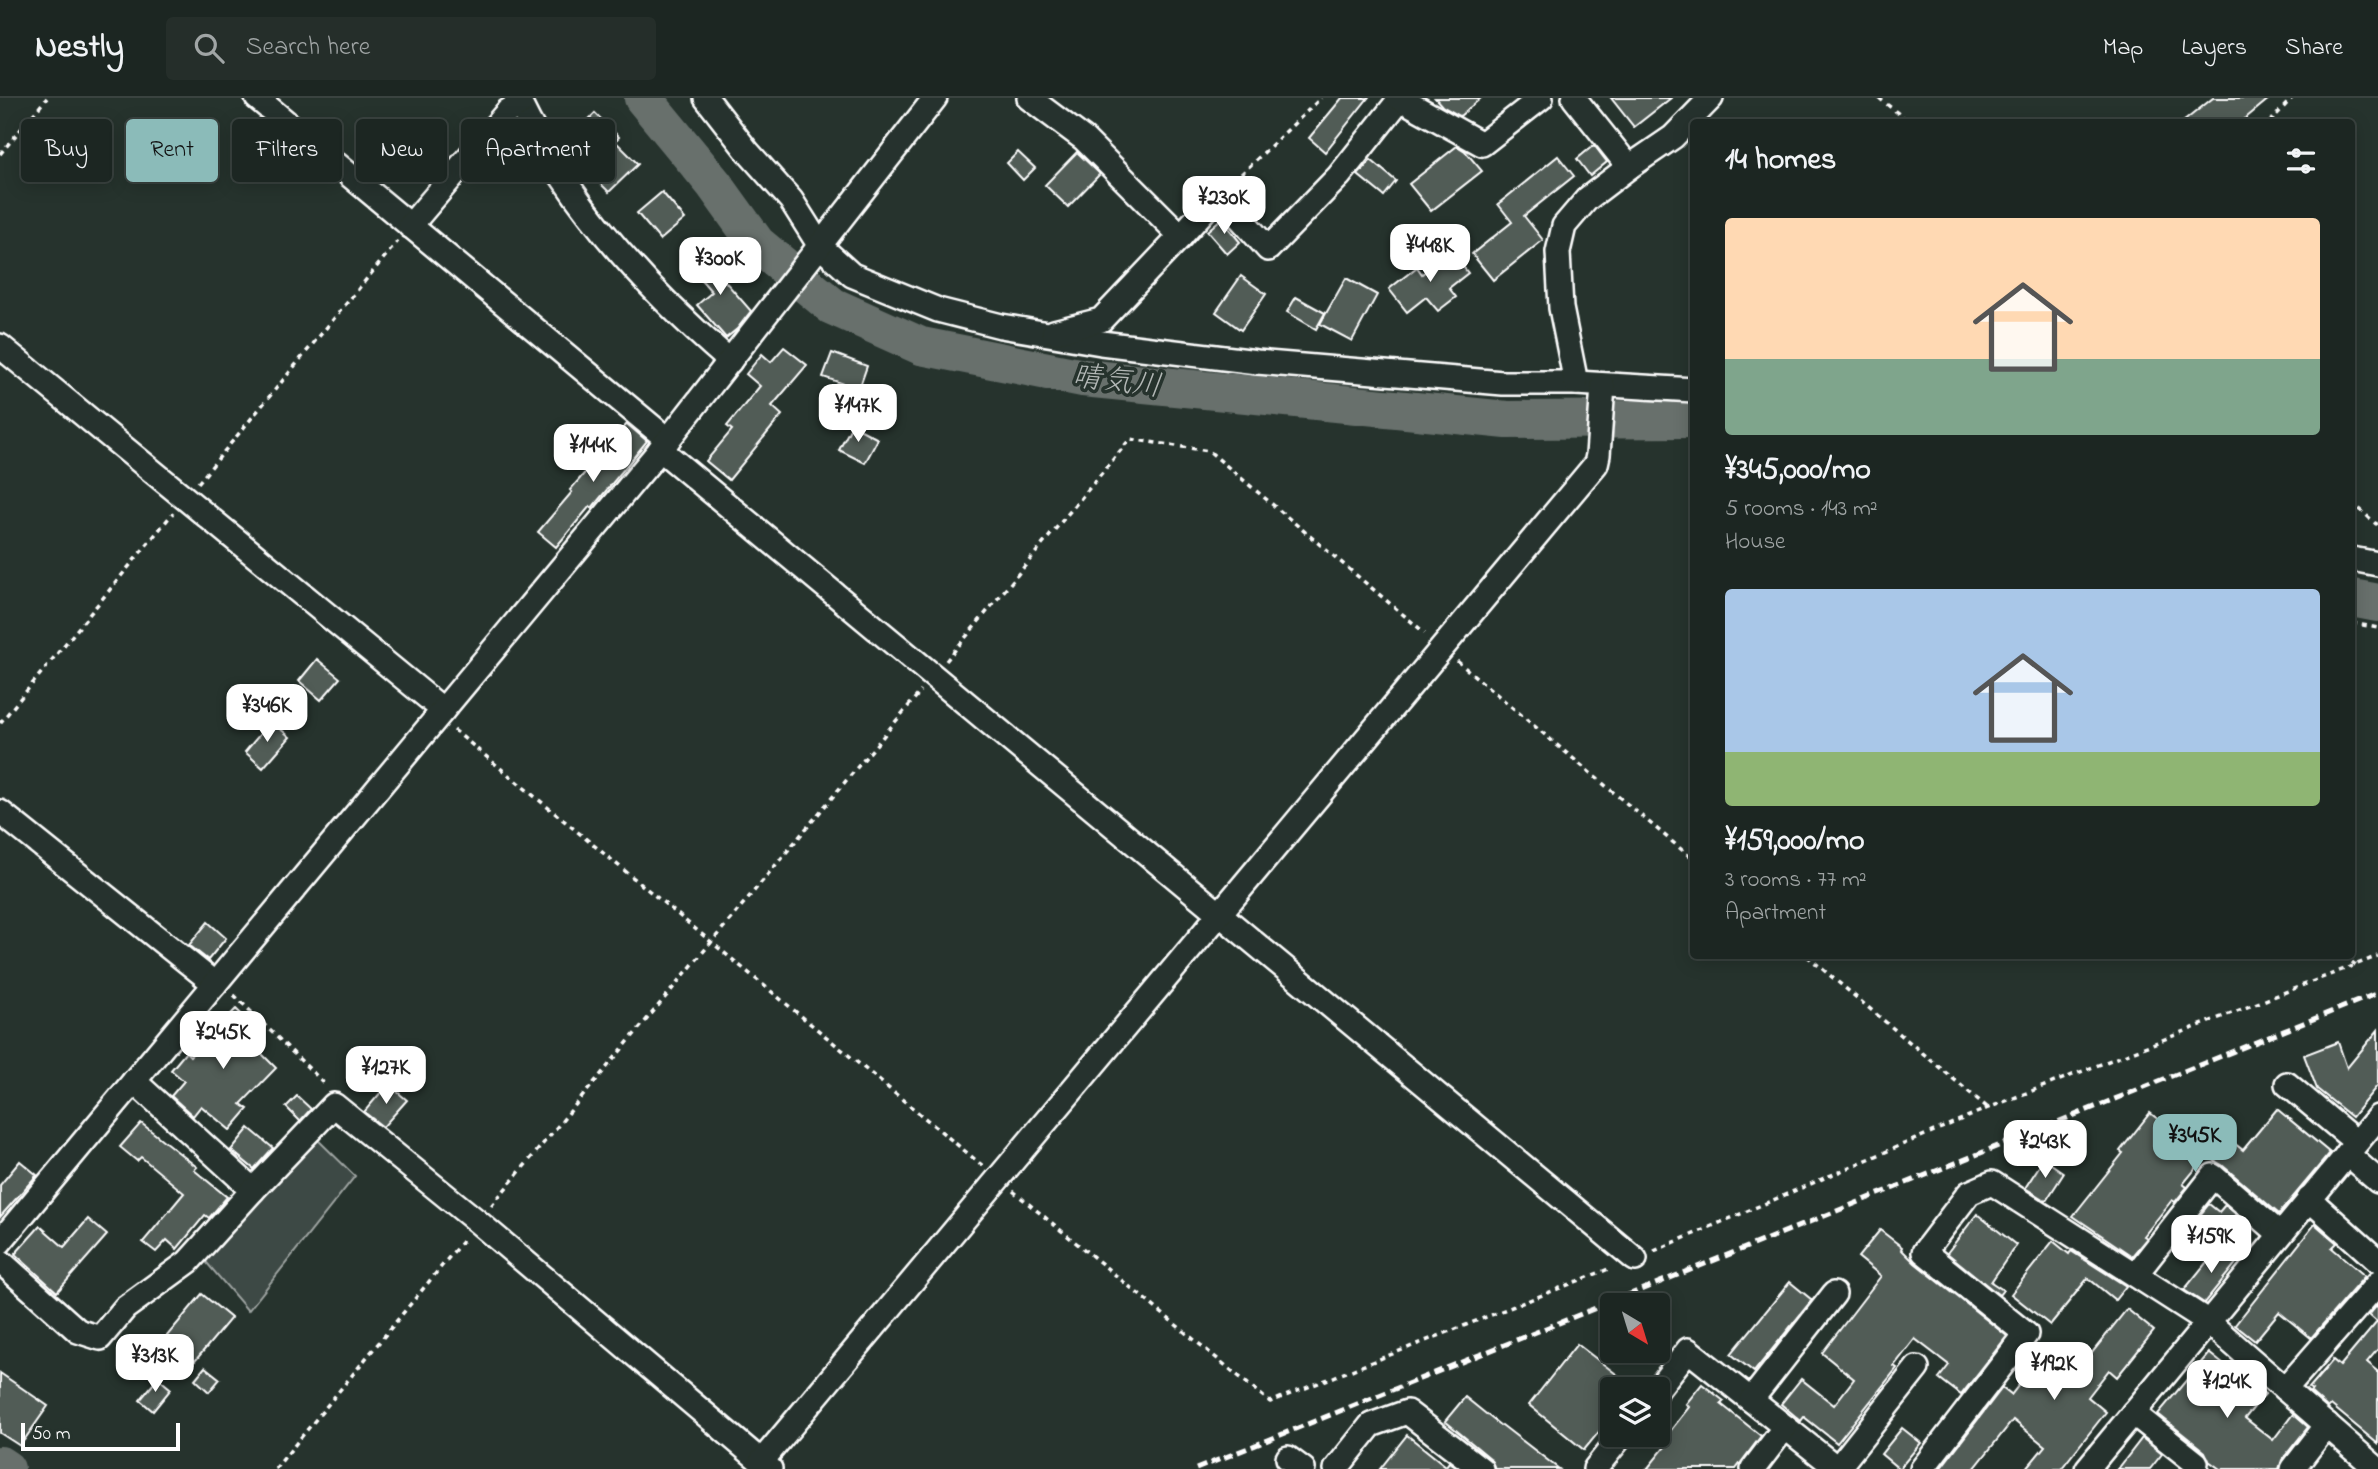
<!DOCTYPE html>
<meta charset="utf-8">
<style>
body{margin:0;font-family:"Indie Flower","Klee One",sans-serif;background:#252e2a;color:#f1f3f6;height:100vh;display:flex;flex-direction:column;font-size:26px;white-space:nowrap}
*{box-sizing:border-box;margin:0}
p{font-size:23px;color:#a0a5a5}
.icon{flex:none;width:38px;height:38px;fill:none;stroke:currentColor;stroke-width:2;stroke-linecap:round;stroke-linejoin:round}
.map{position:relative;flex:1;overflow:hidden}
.details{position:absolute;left:1690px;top:21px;width:665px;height:840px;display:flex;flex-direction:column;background:#1c2622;border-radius:7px;box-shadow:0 4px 18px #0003,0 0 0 2px #3a4340}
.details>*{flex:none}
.guide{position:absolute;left:21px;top:21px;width:665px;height:63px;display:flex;gap:14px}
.needle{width:46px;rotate:142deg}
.buttons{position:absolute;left:1600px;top:1195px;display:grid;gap:14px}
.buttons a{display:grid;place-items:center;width:70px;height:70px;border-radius:7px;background:#1c2622;box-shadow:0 4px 18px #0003,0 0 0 2px #3a4340;font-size:35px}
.scale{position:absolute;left:21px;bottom:18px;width:159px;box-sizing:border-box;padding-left:7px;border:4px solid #fff;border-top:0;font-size:19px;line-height:24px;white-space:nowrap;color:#fff;-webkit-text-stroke:5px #26332d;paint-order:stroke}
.price{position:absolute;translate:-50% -60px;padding:0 16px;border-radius:14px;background:#fff;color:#222;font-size:23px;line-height:46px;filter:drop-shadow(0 2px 4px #0008)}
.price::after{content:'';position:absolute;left:50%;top:42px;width:21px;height:16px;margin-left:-10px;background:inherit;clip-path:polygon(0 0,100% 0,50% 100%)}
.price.selected{background:#8bbbb9;color:#111}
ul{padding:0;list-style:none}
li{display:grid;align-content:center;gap:14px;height:371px;padding:0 35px}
li span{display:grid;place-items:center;height:217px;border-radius:7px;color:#555}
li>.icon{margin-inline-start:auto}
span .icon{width:126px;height:126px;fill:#fffc;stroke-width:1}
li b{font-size:30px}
h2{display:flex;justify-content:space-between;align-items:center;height:84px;padding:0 35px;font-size:30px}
.tag{padding:0 24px;border-radius:7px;background:#1c2622;box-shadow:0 4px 18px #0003,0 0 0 2px #3a4340;font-size:24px;line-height:63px}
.tag.selected{background:#8bbbb9;color:#111}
header{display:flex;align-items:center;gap:42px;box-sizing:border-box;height:98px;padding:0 35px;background:#1c2622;border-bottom:2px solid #3a4340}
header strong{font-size:33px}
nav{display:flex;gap:38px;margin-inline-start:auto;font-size:24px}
.search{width:490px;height:63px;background:#252e2a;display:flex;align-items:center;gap:18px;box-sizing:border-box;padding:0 24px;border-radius:7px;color:#a0a5a5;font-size:26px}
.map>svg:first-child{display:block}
.green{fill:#3e4944;stroke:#9ea4a2;stroke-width:2}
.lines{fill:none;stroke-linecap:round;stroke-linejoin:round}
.river{stroke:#67706c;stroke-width:38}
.building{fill:#515c57;stroke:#fff;stroke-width:2}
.street-casing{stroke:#fff;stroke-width:28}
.path{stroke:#fff;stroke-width:3.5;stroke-dasharray:5 5;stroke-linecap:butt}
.street{stroke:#26332d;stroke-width:23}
.rail{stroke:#fff;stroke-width:5;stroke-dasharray:10 5;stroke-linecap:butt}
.labels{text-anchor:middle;stroke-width:7;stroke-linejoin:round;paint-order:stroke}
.water-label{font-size:30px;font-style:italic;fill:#b3b8b6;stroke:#26332d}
</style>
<header>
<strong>Nestly</strong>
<div class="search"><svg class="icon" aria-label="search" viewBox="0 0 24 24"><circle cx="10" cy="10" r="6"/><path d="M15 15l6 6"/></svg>Search here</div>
<nav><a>Map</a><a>Layers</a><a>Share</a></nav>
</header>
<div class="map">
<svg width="2378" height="1371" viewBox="0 0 2378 1371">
<rect width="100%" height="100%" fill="#26332d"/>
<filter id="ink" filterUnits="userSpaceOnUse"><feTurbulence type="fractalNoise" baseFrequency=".0143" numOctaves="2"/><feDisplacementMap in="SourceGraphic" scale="14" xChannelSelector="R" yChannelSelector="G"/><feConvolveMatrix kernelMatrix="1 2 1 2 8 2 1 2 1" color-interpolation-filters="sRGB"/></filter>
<g filter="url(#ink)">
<!-- green -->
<polygon class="green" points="313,1037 355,1078 248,1213 201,1158"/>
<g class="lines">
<!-- river -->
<g class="river">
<polyline points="643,0 714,86 757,146 832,208 921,248 1083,280 1507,322 1694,321"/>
<polyline points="2352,500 2378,505"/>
<polyline points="0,1367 6,1371"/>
</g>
</g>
<!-- building -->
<g class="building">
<polygon points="1342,0 1368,0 1325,54 1309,40"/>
<polygon points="1435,0 1481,0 1460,18 1442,8"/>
<polygon points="1611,0 1671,0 1634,29"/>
<polygon points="2213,0 2270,0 2241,24 2183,24"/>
<polygon points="595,15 619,39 615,43 638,66 609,94 586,71 583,75 561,50"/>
<polygon points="1594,47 1607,64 1590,78 1577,61"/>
<polygon points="1457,48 1465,53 1482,73 1431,113 1409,86"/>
<polygon points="1018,54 1035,70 1023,82 1007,65"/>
<polygon points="1077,54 1100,76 1068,109 1045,87"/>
<polygon points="1558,58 1574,78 1524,118 1543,142 1493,182 1472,156 1512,124 1498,106"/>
<polygon points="1371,62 1396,83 1384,98 1358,77"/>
<polygon points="662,94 685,121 660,142 637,115"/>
<polygon points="1221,121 1240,144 1227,156 1207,133"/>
<polygon points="1451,153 1468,175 1449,190 1456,199 1438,213 1426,199 1407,214 1389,191 1417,169 1422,176"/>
<polygon points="706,154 727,178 723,181 751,213 737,231 726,240 697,207 712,194 689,168"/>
<polygon points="1241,178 1266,196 1241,232 1216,214"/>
<polygon points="1346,180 1377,197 1352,243 1320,226"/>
<polygon points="1296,199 1325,215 1316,231 1287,214"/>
<polygon points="784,249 807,267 772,308 782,317 729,382 706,363 732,332 727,328 760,288 746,276 762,256 771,264"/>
<polygon points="832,255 867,268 859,291 823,279"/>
<polygon points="627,326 647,343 592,410 590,408 556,449 538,434 572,394 570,392"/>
<polygon points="852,327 878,341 865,365 839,352"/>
<polygon points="317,561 340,580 321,602 299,583"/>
<polygon points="271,623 290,639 263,670 245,654"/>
<polygon points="208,824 226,840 208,862 189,847"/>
<polygon points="236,911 264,938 254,948 276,970 241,1006 248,1011 230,1032 201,1008 193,1018 171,998 184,983 171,972 186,954 190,958"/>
<polygon points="2378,932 2378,987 2352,1019 2317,991 2304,957 2338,944 2347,970"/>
<polygon points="388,986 407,1002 383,1029 364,1014"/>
<polygon points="297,998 311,1011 300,1023 286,1009"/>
<polygon points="2277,1011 2330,1055 2279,1116 2222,1067 2206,1058 2183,1086 2187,1089 2175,1104 2172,1102 2144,1138 2147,1140 2132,1158 2073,1118 2123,1055 2120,1053 2150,1015 2187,1044 2204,1022 2243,1052"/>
<polygon points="141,1025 197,1069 194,1072 227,1099 209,1120 205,1117 177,1151 167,1142 156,1154 143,1144 184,1095 141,1059 137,1063 120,1049"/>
<polygon points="249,1030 273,1050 254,1071 231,1052"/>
<polygon points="2044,1061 2064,1075 2046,1103 2025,1090"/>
<polygon points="20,1063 37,1077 0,1119 0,1087"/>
<polygon points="2209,1106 2219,1114 2225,1107 2249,1127 2231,1149 2197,1121"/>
<polygon points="1977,1116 2016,1147 1991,1184 2003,1192 1999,1197 1947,1155"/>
<polygon points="88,1121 107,1137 57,1194 15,1156 40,1128 64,1149"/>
<polygon points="2315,1126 2337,1145 2332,1150 2365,1178 2311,1240 2279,1214 2255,1243 2235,1227"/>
<polygon points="1880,1132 1902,1149 1901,1151 1915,1165 2007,1238 1961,1297 1939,1280 1949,1267 1915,1241 1894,1268 1897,1270 1837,1345 1804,1319 1801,1323 1781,1306 1801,1281 1834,1307 1854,1281 1822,1255 1881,1178 1858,1159"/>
<polygon points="2053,1143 2069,1156 2071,1153 2126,1188 2115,1202 2088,1180 2050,1227 2011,1196"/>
<polygon points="2219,1149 2237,1164 2204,1205 2184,1192"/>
<polygon points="1790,1184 1812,1202 1754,1274 1731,1256"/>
<polygon points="202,1196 231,1220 195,1263 166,1239"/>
<polygon points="2378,1206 2378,1251 2367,1264 2378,1273 2378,1346 2331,1307 2328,1310 2310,1294 2312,1292 2309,1290 2333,1262 2340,1268 2377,1224 2369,1217"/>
<polygon points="2127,1211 2154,1233 2117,1279 2109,1272 2088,1299 2106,1314 2061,1371 2026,1371 2045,1348 2013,1322 1974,1371 1940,1371 2002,1290 2011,1297 2045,1253 2075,1276"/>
<polygon points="1577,1246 1637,1292 1612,1292 1612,1318 1584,1352 1529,1307"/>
<polygon points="2209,1255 2244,1283 2246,1280 2265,1296 2245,1320 2273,1342 2293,1316 2308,1329 2282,1362 2279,1371 2220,1371 2209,1363 2205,1354 2158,1316"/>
<polygon points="205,1269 220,1281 209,1294 195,1281"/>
<polygon points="0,1275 48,1308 20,1348 0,1335"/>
<polygon points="158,1280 171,1291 153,1313 140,1302"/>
<polygon points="1702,1286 1724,1303 1721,1306 1761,1338 1736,1371 1647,1371 1669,1344 1664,1341 1689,1309 1686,1306"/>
<polygon points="1465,1299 1501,1328 1502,1327 1559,1371 1495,1371 1490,1360 1445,1323"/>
<polygon points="1902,1330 1921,1345 1899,1371 1881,1356"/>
<polygon points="1407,1337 1446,1368 1449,1364 1458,1371 1380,1371"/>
<polygon points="2142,1340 2162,1356 2150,1371 2118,1371"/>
</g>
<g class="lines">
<!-- street casing -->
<g class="street-casing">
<g id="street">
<polyline points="257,0 668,342"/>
<path d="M517 0C566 103 644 189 730 263"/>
<polyline points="706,0 748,54 791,102 820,148 852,177 938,212 1001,228 1101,245 1257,264 1503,285 1576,285 1694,292"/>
<polyline points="1029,0 1084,41 1181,138 1219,96 1268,151 1339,78 1400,1"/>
<polyline points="1399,0 1482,46 1541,0"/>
<polyline points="1574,0 1629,69"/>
<polyline points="410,128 508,13 520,6"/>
<polyline points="1054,234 1101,222 1181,138"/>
<polyline points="0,248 443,612"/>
<polyline points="1576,285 1561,210 1558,154 1564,128 1587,101 1629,69 1673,39 1711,0"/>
<polyline points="660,351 1635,1161"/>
<polyline points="2352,461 2378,466"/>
<polyline points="0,714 215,886"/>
<polyline points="134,983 253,1092 334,1007 478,1124 770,1371"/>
<polyline points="2287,986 2356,1044"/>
<polyline points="2347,1056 2378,1083"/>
<polyline points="2309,1101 2378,1163"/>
<polyline points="0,1144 668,342 935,0"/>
<polyline points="0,1163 78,1233 100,1240 125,1210 188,1164 253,1092"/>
<polyline points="2136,1176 2213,1078 2280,1136"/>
<polyline points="2285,1291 2378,1185"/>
<polyline points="1657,1292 1688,1252 1838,1371"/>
<polyline points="1751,1302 1834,1196"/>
<polyline points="2133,1315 2196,1365"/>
<polyline points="1288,1360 1303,1371"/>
<polyline points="761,1364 1596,366 1598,357 1603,288"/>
<polyline points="1336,1371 1371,1327 1407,1314 1481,1371"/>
<polyline points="1595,1371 1622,1337"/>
<polyline points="1753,1371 1785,1329"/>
<polyline points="1837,1371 1917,1270"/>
<polyline points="1922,1371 2026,1236 1924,1154 1969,1095 1992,1085 2207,1223 2377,1371"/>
<polyline points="2087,1371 2378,1019"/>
<polyline points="2293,1371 2327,1327"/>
</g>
</g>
<!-- path -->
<g class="path">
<polyline points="1879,0 1909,24"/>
<polyline points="2270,24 2292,0"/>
<polyline points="0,56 47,0"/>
<polyline points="1234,83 1321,0"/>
<polyline points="198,385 398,143"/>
<polyline points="2352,404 2376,426 2378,425"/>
<polyline points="2352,525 2378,530"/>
<polyline points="946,563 1130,341 1209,353 1425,535"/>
<polyline points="1457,563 1694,762"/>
<polyline points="0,625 173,415"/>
<polyline points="454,632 983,1068"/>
<polyline points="1807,858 1988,1010"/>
<polyline points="2344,858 2357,868"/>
<polyline points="234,897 326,987"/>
<polyline points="1013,1093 1270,1304 1611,1170"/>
<polyline points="491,1108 921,593"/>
<polyline points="1654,1153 1988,1010 2378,858"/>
<polyline points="275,1371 464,1141"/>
</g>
<!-- street -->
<use href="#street" class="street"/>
<!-- rail -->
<polyline class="rail" points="1196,1371 2378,895"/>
</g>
</g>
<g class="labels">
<!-- water labels -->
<g class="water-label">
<text transform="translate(1117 282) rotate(7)" y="10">晴気川</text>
</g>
</g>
</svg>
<div class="buttons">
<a><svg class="needle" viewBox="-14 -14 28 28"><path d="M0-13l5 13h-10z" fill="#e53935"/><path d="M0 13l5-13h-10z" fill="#a0a5a5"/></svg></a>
<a><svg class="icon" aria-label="layers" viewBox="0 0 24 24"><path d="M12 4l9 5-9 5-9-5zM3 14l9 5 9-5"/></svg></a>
</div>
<div class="scale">50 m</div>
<b class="price" style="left:1224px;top:138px">¥230K</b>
<b class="price" style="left:1430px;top:186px">¥448K</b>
<b class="price" style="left:720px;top:199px">¥300K</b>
<b class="price" style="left:858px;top:346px">¥147K</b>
<b class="price" style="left:593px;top:386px">¥144K</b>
<b class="price" style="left:267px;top:646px">¥346K</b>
<b class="price" style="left:223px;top:973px">¥245K</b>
<b class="price" style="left:386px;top:1008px">¥127K</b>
<b class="price selected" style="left:2195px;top:1076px">¥345K</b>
<b class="price" style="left:2045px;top:1082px">¥243K</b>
<b class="price" style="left:2211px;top:1177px">¥159K</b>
<b class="price" style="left:155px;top:1296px">¥313K</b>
<b class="price" style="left:2054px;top:1304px">¥192K</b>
<b class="price" style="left:2227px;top:1322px">¥124K</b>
<div class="guide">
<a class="tag">Buy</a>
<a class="tag selected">Rent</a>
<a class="tag">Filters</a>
<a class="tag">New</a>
<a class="tag">Apartment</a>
</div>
<section class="details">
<h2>14 homes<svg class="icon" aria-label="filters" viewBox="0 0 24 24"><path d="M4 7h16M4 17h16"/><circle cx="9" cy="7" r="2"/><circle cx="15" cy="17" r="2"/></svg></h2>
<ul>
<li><span style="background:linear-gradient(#ffd9b3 65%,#7fa58c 0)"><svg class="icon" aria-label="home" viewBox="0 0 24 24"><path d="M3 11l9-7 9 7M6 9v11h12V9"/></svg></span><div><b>¥345,000/mo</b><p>5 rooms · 143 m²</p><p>House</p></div></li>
<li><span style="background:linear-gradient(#a9c7e8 75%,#8fb573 0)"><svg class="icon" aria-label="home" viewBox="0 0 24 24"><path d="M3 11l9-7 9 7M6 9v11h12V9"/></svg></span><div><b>¥159,000/mo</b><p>3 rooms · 77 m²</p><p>Apartment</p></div></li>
</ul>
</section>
</div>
